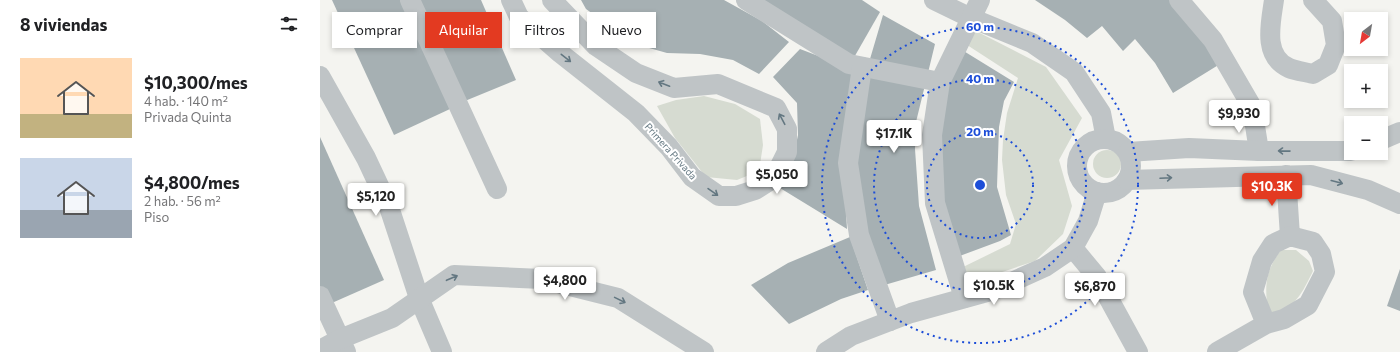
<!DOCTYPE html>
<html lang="es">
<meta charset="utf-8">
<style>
body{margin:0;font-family:Commissioner,sans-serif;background:#f2f2f2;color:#202124;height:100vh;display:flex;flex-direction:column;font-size:15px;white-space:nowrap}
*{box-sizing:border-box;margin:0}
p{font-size:13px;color:#757577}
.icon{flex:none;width:22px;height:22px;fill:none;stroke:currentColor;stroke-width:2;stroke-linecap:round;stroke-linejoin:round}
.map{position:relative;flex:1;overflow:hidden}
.sheet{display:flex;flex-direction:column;background:#fff;width:320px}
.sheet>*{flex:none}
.guide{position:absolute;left:12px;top:12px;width:380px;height:36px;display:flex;gap:8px}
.needle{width:26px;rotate:211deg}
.fabs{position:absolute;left:1024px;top:12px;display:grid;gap:8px}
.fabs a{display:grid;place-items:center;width:44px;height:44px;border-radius:0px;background:#fff;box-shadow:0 2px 6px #0003;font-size:20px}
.price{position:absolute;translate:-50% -34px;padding:0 9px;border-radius:4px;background:#fff;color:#222;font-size:13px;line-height:26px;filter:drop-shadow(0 1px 2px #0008)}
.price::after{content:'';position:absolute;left:50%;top:24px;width:12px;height:9px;margin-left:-6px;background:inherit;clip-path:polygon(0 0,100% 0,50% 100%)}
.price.selected{background:#e33a21;color:#fff}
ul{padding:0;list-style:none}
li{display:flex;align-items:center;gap:12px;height:100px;padding:0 20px}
li span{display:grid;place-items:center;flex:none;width:112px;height:80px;border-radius:0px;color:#555}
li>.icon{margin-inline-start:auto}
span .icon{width:48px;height:48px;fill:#fffc;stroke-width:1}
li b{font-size:17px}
h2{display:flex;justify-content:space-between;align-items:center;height:48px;padding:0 20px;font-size:17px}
.tag{padding:0 14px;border-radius:0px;background:#fff;box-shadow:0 2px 6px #0003;font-size:14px;line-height:36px}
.tag.selected{background:#e33a21;color:#fff}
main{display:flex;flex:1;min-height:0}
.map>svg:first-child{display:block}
.green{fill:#d6dbd1}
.building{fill:#a6b0b3}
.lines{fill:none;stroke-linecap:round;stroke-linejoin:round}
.street{stroke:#bfc4c6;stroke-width:20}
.oneway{stroke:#637781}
.ring{fill:none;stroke:#1d4ed8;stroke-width:2;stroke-dasharray:2 4}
.labels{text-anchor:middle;stroke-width:4;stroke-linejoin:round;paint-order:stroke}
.street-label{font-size:10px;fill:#637781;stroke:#fff}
.centre{fill:#1d4ed8;stroke:#fff;stroke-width:2}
.ring-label{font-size:12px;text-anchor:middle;font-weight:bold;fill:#1d4ed8;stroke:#fff;stroke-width:4;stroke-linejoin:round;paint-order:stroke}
</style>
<main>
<section class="sheet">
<h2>8 viviendas<svg class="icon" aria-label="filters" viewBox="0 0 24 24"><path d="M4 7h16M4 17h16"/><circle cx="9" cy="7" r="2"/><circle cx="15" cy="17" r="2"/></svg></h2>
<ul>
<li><span style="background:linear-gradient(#ffd9b3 70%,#c2b280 0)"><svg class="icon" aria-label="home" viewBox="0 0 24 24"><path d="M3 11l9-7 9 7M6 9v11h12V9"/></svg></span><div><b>$10,300/mes</b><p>4 hab. · 140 m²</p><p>Privada Quinta</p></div></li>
<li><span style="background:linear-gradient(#c9d6e8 65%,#9aa5b1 0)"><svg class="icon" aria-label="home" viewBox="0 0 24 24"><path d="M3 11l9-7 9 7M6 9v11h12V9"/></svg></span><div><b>$4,800/mes</b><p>2 hab. · 56 m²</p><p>Piso</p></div></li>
</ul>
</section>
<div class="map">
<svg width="1080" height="352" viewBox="0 0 1080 352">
<rect width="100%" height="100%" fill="#f4f4f0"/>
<!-- green -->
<g class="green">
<polygon points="652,29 726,67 762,118 739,160 752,206 743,234 715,261 646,284 639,269 690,244 696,224 686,195 682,160 683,140 687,113 698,78 644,43"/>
<polygon points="384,96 415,104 440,119 443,145 439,171 417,180 386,177 355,138 337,106 356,100"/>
<circle cx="787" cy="164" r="14"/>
<path d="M961 250H976L989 261 993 271C983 291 974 313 948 313 945 286 944 273 961 250Z"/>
</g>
<!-- building -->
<g class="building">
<polygon points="12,0 80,0 130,109 74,135"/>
<polygon points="95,0 161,0 196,80 140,103"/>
<polygon points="261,0 404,0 442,21 469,42 439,74 413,60 380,54 347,53 315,44 266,9"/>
<polygon points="434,0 542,0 560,12 532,61"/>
<polygon points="715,0 854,0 900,64 853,93 835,63 815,39 803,51 782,26 767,38 745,20"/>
<polygon points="563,15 615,44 596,122 595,149 599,206 616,270 561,286 533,180 550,59"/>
<polygon points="480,49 535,70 525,194 527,229 460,188 472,164 478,135 477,103 453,77"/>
<polygon points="642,50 694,82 684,101 679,127 677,187 691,235 680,241 637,257 616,167 626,87"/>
<polygon points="0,137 64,280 5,306 0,295"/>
<polygon points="530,237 548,290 521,299 469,324 431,285 468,263"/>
<polygon points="1080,269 1080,311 1067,306"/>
</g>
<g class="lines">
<!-- street -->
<g class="street">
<polyline points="90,0 177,189"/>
<polyline points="191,0 199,17 240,53 316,113 349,147 372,177 399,196 416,196 435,190 454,178 467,152 467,129 456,108 398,84 354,88 316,73 276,46 232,0"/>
<polyline points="426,0 529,64 620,82"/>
<polyline points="614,0 651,18 712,43 754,72 781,113 786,139"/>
<polyline points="859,0 893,40 932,107 939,151"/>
<path d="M954 0C951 22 942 56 969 68 976 71 986 72 993 74L1008 65 1016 45 1012 21 993 0"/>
<polyline points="542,67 528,163 539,235 570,321"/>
<polyline points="0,76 46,158 69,207 99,298 122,352"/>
<circle cx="784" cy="166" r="27"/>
<polyline points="1061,140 1080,132"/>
<polyline points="808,152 869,148 939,151 1031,151"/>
<polyline points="966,175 970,236"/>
<polyline points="807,180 991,175 1048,190 1080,204"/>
<polyline points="753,248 777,277 818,352"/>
<polyline points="0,296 26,352"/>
<polyline points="644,298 615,203 612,135 620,82 660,0"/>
<polyline points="0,350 20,339 72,318 134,275 222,279 298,298 384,352"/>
<polyline points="506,352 531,336 591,313 674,290 725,267 753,248 768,221 777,192"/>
<polyline points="897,352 946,324 964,319 988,305 1005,272 1001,254 993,242 970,236 953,244 942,261 933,292 946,324"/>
</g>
</g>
<!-- one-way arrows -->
<defs><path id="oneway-shaft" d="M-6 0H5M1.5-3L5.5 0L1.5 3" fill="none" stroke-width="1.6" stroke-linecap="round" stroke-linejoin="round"/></defs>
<g class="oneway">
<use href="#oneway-shaft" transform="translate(246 58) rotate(38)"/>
<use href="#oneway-shaft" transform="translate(344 84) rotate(-159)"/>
<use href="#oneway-shaft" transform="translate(462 119) rotate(-118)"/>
<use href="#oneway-shaft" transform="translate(964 151) rotate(-179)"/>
<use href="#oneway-shaft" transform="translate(846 178) rotate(-3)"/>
<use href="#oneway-shaft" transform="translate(1017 182) rotate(15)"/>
<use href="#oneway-shaft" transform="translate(393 192) rotate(35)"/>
<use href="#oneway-shaft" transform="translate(132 278) rotate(-23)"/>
<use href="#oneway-shaft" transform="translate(300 300) rotate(26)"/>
</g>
<!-- distance rings -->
<g class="ring">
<circle cx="660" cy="185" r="53"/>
<circle cx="660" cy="185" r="106"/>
<circle cx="660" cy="185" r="158"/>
</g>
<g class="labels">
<!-- street labels -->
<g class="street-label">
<text transform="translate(351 151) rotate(48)" y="4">Primera Privada</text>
</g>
</g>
<circle cx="660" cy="185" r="6" class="centre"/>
<g class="ring-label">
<text x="660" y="31">60 m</text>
<text x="660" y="83">40 m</text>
<text x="660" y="136">20 m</text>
</g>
</svg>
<div class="fabs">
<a><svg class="needle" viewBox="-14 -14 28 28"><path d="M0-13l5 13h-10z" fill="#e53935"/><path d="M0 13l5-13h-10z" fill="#757577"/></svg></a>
<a>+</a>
<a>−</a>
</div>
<b class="price" style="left:919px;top:134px">$9,930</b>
<b class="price" style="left:574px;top:154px">$17.1K</b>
<b class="price" style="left:457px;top:195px">$5,050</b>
<b class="price selected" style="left:952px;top:207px">$10.3K</b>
<b class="price" style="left:56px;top:217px">$5,120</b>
<b class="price" style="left:245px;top:301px">$4,800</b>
<b class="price" style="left:674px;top:306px">$10.5K</b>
<b class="price" style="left:775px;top:307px">$6,870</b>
<div class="guide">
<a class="tag">Comprar</a>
<a class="tag selected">Alquilar</a>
<a class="tag">Filtros</a>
<a class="tag">Nuevo</a>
</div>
</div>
</main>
